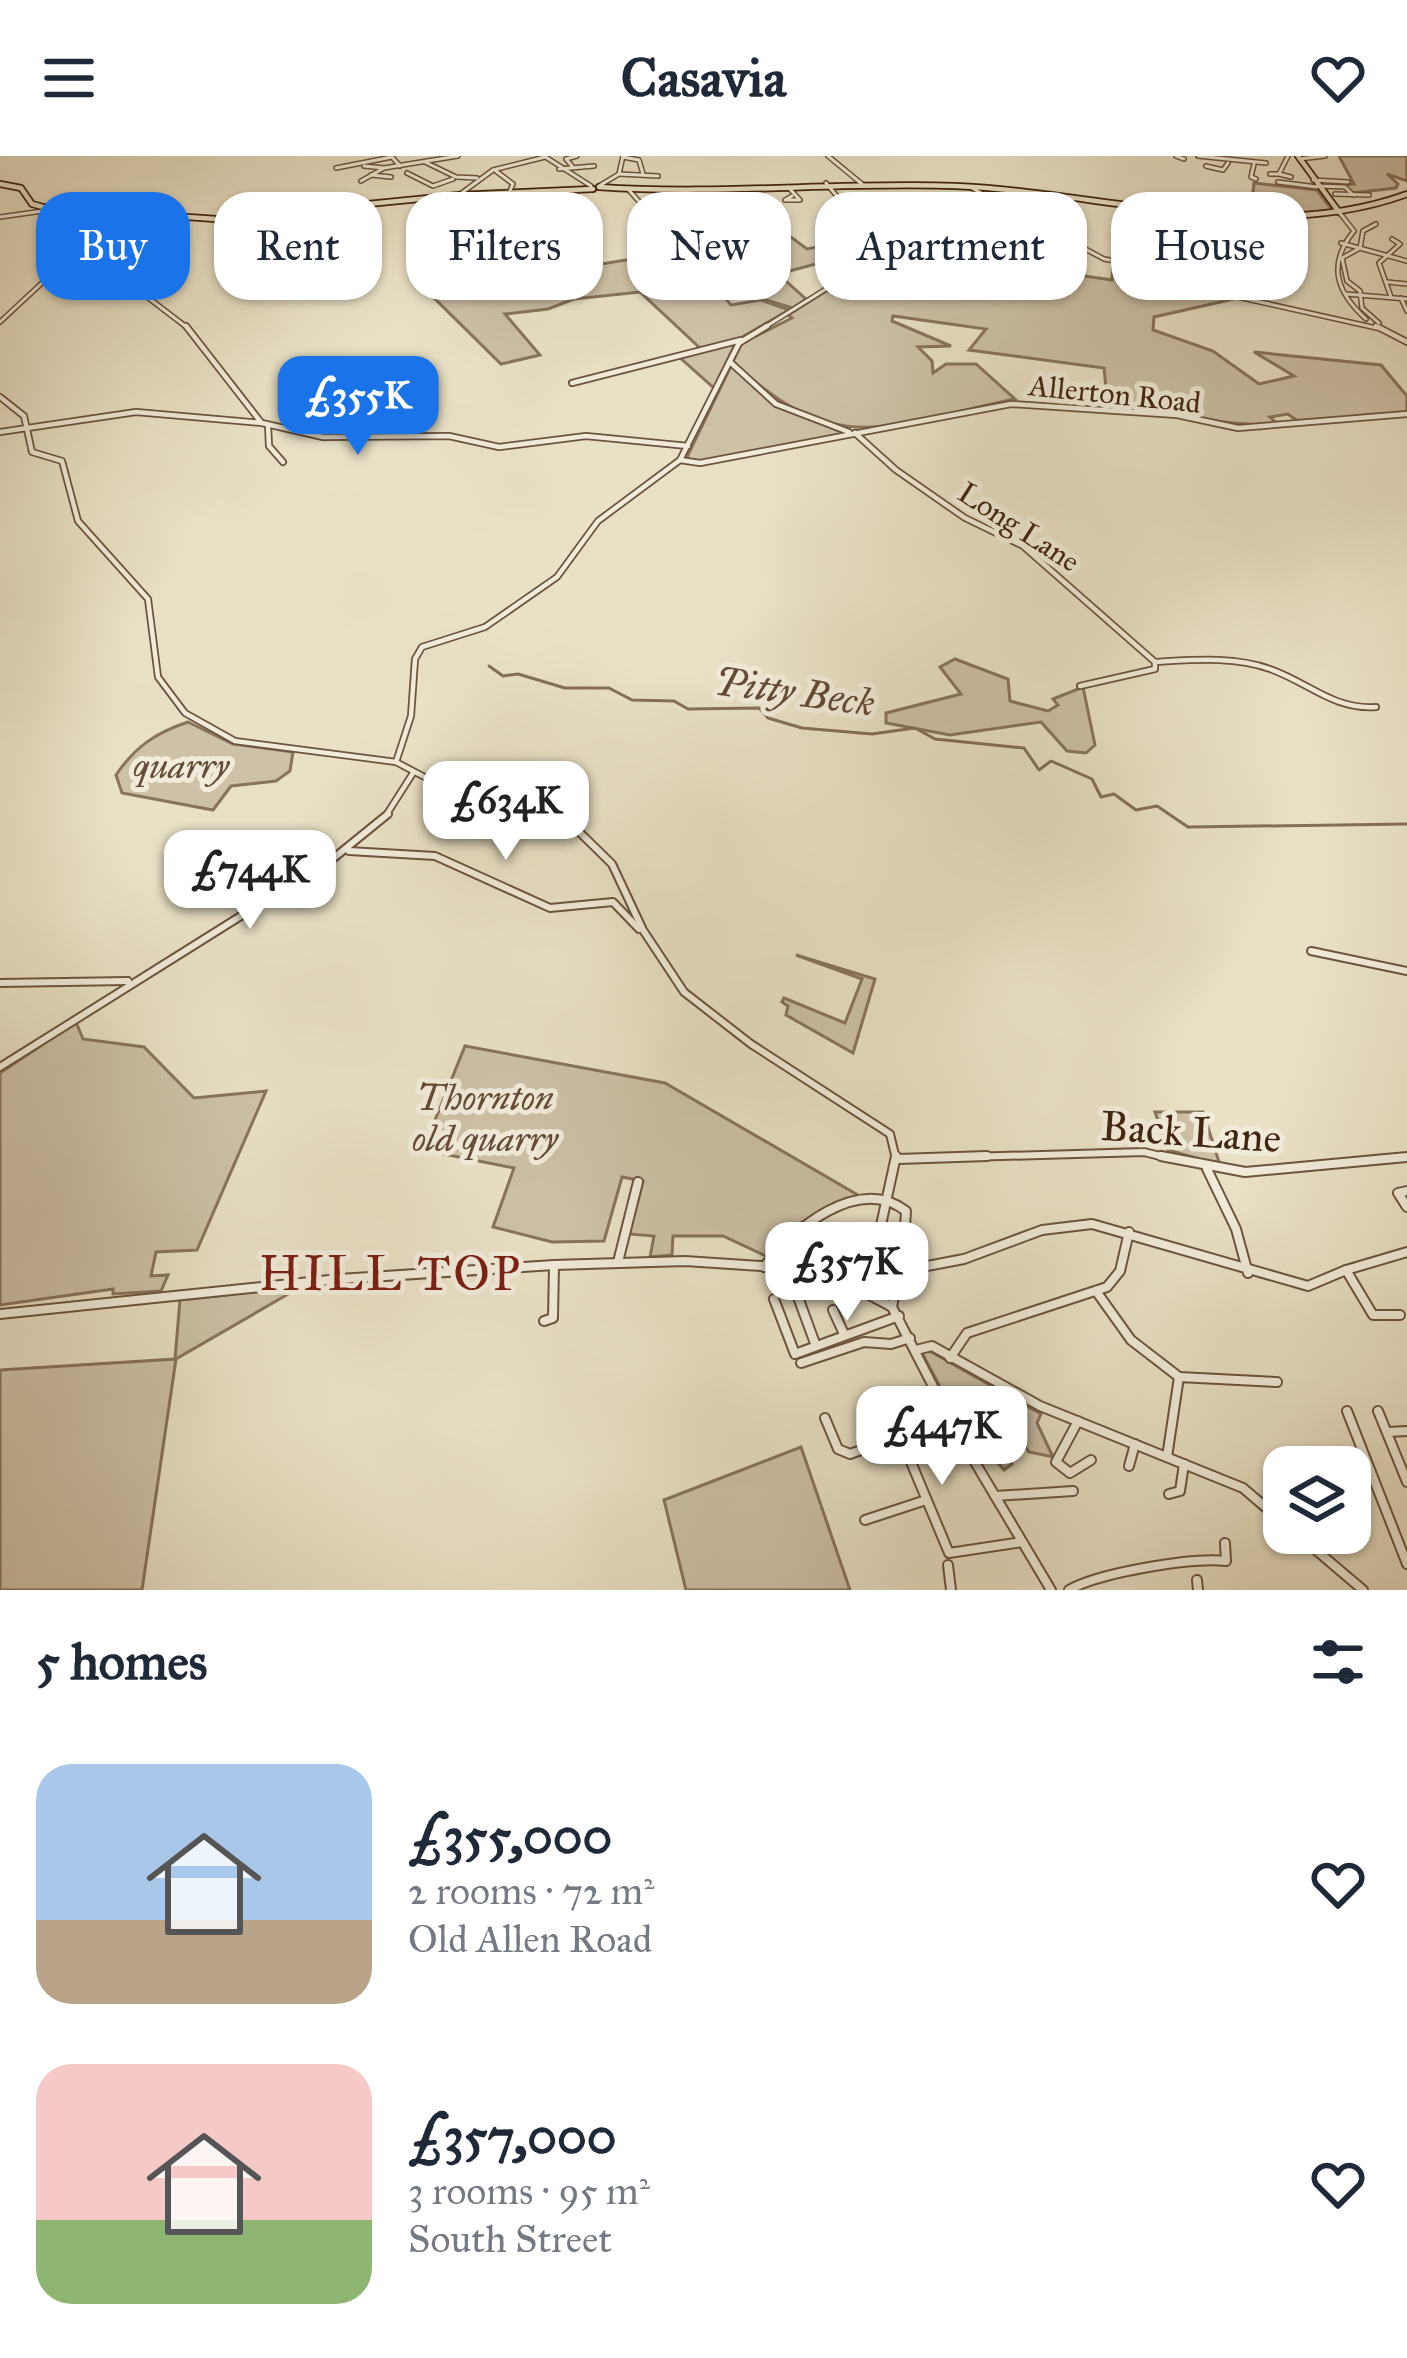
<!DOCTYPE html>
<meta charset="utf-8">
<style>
body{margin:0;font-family:"IM FELL Great Primer",serif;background:#f6f6f7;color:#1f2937;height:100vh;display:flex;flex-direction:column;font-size:45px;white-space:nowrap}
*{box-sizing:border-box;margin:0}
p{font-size:39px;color:#747a83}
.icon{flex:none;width:66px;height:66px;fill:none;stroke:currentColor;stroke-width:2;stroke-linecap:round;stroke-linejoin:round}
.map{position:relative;height:1434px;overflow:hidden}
.details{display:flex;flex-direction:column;background:#fff;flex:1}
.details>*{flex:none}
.banner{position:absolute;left:36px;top:36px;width:1335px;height:108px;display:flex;gap:24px}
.buttons{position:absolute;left:1263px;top:1290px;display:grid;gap:24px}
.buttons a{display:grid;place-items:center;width:108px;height:108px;border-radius:24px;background:#fff;box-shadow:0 3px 9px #0004;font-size:60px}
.price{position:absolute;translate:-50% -102px;padding:0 27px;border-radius:24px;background:#fff;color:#222;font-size:39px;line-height:78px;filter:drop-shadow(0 3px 6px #0008)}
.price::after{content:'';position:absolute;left:50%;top:72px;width:36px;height:27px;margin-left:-18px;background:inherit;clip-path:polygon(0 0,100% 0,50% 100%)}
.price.active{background:#1a73e8;color:#fff}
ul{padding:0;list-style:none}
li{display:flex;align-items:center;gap:36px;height:300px;padding:0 36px}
li span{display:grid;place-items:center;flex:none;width:336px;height:240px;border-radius:36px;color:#555}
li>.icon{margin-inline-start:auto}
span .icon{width:144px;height:144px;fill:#fffc;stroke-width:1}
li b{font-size:51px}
h2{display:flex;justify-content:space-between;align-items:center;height:144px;padding:0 36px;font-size:51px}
.tag{padding:0 42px;border-radius:36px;background:#fff;box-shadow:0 3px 9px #0004;font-size:42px;line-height:108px}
.tag.active{background:#1a73e8;color:#fff}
header{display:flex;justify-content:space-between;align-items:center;height:156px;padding:0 36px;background:#fff;font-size:54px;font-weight:700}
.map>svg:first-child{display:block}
.green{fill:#cdc1a7;stroke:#88735c;stroke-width:3}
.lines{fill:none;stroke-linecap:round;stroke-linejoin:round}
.stream{stroke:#846f58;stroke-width:3}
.minor-far3-casing{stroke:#6c543e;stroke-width:6}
.minor-far2-casing{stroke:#6c543e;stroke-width:8}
.minor-far1-casing{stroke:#6c543e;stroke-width:10}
.minor-casing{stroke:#6c543e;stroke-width:12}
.major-casing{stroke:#422510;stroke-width:8}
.minor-far3{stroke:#f1ecda;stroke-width:3}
.minor-far2{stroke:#f1ecda;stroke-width:4.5}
.minor-far1{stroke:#f1ecda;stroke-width:6}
.minor{stroke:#f1ecda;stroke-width:8}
.major{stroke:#e9e1c6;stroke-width:4.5}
.labels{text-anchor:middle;stroke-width:10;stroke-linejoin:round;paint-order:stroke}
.far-street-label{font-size:30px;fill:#422510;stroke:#f1ecda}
.park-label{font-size:36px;font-style:italic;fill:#654c36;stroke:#f1ecda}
.water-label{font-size:39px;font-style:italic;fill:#634a34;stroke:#f1ecda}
.near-street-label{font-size:42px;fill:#422510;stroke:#f1ecda}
.near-neighbourhood-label{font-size:48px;letter-spacing:3px;fill:#7a1f14;stroke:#f1ecda}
</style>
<header><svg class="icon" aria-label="menu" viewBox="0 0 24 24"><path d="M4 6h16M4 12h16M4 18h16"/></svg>Casavia<svg class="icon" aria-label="heart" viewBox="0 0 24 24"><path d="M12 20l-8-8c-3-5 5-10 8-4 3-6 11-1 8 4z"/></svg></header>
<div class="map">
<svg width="1407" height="1434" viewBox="0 0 1407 1434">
<rect width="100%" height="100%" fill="#e9e1c6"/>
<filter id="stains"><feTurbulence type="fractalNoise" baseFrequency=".00167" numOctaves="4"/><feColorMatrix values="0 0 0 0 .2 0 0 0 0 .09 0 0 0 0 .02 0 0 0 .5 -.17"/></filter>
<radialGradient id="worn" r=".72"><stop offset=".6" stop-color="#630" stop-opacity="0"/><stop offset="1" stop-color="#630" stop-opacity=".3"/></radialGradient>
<!-- green -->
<g class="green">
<polygon points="1339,0 1407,0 1407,25 1387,18 1398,28 1396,32 1352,37 1344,29 1354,28"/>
<polygon points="1254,27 1317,34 1333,55 1285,57 1283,48 1252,45"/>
<polygon points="780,73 807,93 832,88 850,99 830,110 823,106 778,118 806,143 793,152 732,134 709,116 760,105 735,83"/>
<polygon points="682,95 733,138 725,142 731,149 761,144 789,154 737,184 714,232 678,200 701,193 640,136 574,143 548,153 505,158 540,199 501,208 428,136"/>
<path d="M1113 107 1160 116 1154 120 1156 140 1202 134 1238 142 1154 161 1153 174 1213 195 1259 228 1294 220 1254 196 1381 209 1407 240V256L1299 266 1288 258 1270 261 1279 269C1221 270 1166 256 1108 252L1104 212 969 194 986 173 893 160 892 165 951 190 918 191 932 205 933 217 946 208H976L1015 243C892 268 835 306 733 205L742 187 792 162 788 159 865 111 989 130 1003 108 1112 124Z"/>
<polygon points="731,210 775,250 846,277 697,306 686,303"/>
<polygon points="955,503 1008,523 1010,545 1048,555 1058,549 1053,543 1083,531 1095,589 1086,597 1067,595 1041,566 950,579 886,567 886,557 961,538 940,511"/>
<path d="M188 566 233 588 293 596 290 615 276 625 231 630 213 654 122 637 116 619C135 591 155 577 188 566Z"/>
<polygon points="796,799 875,823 853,897 786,859 788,850 782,846 784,842 845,867 862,823"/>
<polygon points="76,866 83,883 144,891 194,942 266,935 197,1094 156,1096 151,1120 168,1119 161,1135 113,1138 113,1133 0,1149 0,917"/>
<polygon points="465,890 665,927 863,1042 795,1069 766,1100 723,1080 673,1080 672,1099 650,1101 654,1080 629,1078 643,1025 622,1021 604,1085 552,1086 493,1071 514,1012 423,994"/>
<polygon points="1155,956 1203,956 1220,1009 1168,994"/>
<polygon points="287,1132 290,1137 176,1203 142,1434 0,1434 0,1214 175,1203 180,1144"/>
<polygon points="926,1193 1041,1258 1037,1267 1053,1301 1029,1296 1022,1287 1008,1292 1012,1308 1004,1314 984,1291 975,1297 921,1195"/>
<polygon points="801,1291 850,1434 686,1434 664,1344"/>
</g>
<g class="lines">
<!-- stream -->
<polyline class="stream" points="489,510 503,520 518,518 565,532 609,532 632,544 674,545 688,553 759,552 768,562 802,572 872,578 915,572 935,583 1024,592 1039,614 1051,605 1092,623 1101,641 1114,638 1136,654 1157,650 1188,671 1407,668"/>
<!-- minor-far3 casing -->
<g class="minor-far3-casing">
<g id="minor-far3">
<polyline points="544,0 591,30"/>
<polyline points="828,0 862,28"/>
<polyline points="1176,0 1184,3"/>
<polyline points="1198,0 1266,7"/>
<polyline points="623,1 639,4 643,18"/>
<polyline points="1299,3 1325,0"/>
<polyline points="425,6 456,21 477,22"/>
<polyline points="1254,8 1251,21 1256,23"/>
<polyline points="364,10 384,12"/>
<polyline points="572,10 566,3 577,0"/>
<polyline points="1206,10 1223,14 1228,7"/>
<polyline points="336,12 392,1 400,10"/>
<polyline points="559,13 594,10"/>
<polyline points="496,15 513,28 508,39"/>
<polyline points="407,17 433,30 453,23"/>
<polyline points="619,18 658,20"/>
<polyline points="1270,18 1279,18 1288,0"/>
<polyline points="1279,18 1291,21"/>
<polyline points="371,19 391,21"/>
<polyline points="1313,24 1348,26"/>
<polyline points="361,25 384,12 458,0"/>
<polyline points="1278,26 1317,31"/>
<polyline points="599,30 619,18 623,0"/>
<polyline points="1317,30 1345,31 1353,39"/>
<polyline points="788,31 800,44 785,44 792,40"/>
<polyline points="970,31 1104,103 1153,112 1202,133 1381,173"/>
<polyline points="628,33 643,50"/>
<polyline points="1335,38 1369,39"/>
<polyline points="459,39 493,14 545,1"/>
<path d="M1339 56 1354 75C1327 108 1336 136 1366 163"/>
<polyline points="0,61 57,53"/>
<polyline points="1376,68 1363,75 1360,92 1342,102 1347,125 1360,135 1362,152 1379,167"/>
<polyline points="1341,87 1407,105"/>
<polyline points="69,102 142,137 189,173"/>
<polyline points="1387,126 1407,128"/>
<polyline points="1346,138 1407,143"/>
<polyline points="1391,141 1379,107 1400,88 1392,83"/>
<polyline points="1401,142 1407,155"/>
<polyline points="0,166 116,58"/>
<polyline points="762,173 877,101 871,81 826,27"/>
</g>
</g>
<!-- minor-far2 casing -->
<g class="minor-far2-casing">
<g id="minor-far2">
<polyline points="186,170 260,265"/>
<polyline points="1376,170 1407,186"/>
<polyline points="730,206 776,248 849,276"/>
<polyline points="572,227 741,184"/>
<polyline points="0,241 24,260 32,296 62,305 78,365 148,443 158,521 185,557 235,585 396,606 434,626 490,631 552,649 564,661"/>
<polyline points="268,269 269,290 283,306"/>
<polyline points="0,276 136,256 262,267 323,281 449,280 499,291 586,280 688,290"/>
<polyline points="855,277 896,314 965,362 1023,390 1155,506"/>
<polyline points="680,304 700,307 1011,248 1177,259 1238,272 1407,258"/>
<path d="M1155 506C1193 504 1233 500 1270 513 1308 526 1333 554 1376 551"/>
<polyline points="1080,530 1155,513 1155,506"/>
<polyline points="396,606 411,560 415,503 422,491 485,471 557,421 598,365 680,304 739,187 767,170"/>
<polyline points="385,661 413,617"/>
</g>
</g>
<!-- minor-far1 casing -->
<g class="minor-far1-casing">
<g id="minor-far1">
<polyline points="561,658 612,708 643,774 684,836 751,888 890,978 896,1003"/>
<polyline points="349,695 435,700 550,752 613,746 639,773"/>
<polyline points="1311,795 1407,815"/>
<polyline points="0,827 128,825"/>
<polyline points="0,911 335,701 388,658"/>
<polyline points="898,1003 1144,996 1172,1003"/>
<polyline points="1380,1003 1407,1001"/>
</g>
</g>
<!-- minor casing -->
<g class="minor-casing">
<g id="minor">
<polyline points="1161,1000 1245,1016 1407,1001"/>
<polyline points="898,1003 987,1000"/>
<polyline points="1207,1013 1236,1073 1248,1117"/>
<polyline points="1407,1035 1398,1037 1407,1051"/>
<polyline points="846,1098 887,1091"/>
<polyline points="618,1106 638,1026"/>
<path d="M764 1111C792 1074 858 1018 906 1055L905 1070"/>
<polyline points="896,1116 964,1103 1042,1074 1092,1068 1308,1130 1346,1114"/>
<polyline points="795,1133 816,1190"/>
<polyline points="1096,1135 1131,1184 1179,1221"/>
<polyline points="774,1143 795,1198 899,1160"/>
<polyline points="892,1151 896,1130 881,1069 896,1000"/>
<polyline points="833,1154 844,1178"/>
<polyline points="0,1158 339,1123 554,1109 685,1105 822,1114 892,1151 954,1271 1051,1434"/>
<polyline points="1400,1159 1373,1159 1346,1114 1407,1096"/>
<polyline points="544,1165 553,1162 554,1109"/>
<polyline points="916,1194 932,1190 1040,1250 1243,1332 1284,1367"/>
<polyline points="950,1202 967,1177 1107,1131 1120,1115 1129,1076"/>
<polyline points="801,1207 864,1186 891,1188 910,1182"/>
<polyline points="1347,1255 1407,1408"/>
<polyline points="1378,1255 1407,1326"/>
<polyline points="825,1262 838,1293 850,1298 950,1262"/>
<polyline points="1078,1265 1056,1306 1070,1317 1091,1304"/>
<polyline points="1387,1276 1407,1275"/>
<polyline points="903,1287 949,1397 1022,1386"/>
<polyline points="1167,1301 1179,1221 1277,1226"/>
<polyline points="1289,1309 1366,1304"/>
<polyline points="1129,1310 1135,1288"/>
<polyline points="1169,1338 1180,1335 1184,1308"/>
<polyline points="995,1340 1073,1335"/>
<polyline points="865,1364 923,1345"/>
<polyline points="1296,1377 1363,1434"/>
<polyline points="948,1409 951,1434"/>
<polyline points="1197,1424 1198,1434"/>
<path d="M1069 1434C1098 1417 1192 1401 1226 1405L1225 1387"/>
</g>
</g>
<!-- major casing -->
<g class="major-casing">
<g id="major">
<polyline points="1298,0 1339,56"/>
<polyline points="0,28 21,32 32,48 43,51 216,63 459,39 593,33"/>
<path d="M599 31C717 39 836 26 955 30 1102 36 1265 90 1407 38"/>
</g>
</g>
<!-- minor-far3 -->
<use href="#minor-far3" class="minor-far3"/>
<!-- minor-far2 -->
<use href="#minor-far2" class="minor-far2"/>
<!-- minor-far1 -->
<use href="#minor-far1" class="minor-far1"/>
<!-- minor -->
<use href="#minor" class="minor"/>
<!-- major -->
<use href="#major" class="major"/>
</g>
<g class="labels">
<!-- far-street labels -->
<g class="far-street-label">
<text transform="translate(1115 238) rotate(6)" y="10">Allerton Road</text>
<text transform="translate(1019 371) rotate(33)" y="10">Long Lane</text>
</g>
<!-- park labels -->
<g class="park-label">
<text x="181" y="622">quarry</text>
<text x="485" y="954">Thornton<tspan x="485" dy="41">old quarry</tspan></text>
</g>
<!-- water labels -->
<g class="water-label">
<text transform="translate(795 535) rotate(8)" y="14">Pitty Beck</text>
</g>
<!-- near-street labels -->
<g class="near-street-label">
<text transform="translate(1191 975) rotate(4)" y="15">Back Lane</text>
</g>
<!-- near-neighbourhood labels -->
<g class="near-neighbourhood-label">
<text x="391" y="1134">HILL TOP</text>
</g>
</g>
<rect width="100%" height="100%" filter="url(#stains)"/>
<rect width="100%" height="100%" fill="url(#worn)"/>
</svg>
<div class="buttons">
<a><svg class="icon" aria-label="layers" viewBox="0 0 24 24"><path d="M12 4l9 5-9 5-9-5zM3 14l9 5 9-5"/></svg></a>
</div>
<b class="price active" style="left:358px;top:302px">£355K</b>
<b class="price" style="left:506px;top:707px">£634K</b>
<b class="price" style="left:250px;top:776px">£744K</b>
<b class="price" style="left:847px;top:1168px">£357K</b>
<b class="price" style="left:942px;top:1332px">£447K</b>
<div class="banner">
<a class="tag active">Buy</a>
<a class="tag">Rent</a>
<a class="tag">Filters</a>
<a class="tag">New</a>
<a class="tag">Apartment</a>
<a class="tag">House</a>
</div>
</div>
<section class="details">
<h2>5 homes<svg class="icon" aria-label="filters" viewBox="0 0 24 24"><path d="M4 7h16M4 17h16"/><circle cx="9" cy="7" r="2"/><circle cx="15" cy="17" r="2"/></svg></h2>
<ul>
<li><span style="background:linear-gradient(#a9c7e8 65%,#b9a48a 0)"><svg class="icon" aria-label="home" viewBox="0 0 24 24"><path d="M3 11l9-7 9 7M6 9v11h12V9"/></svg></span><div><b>£355,000</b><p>2 rooms · 72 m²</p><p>Old Allen Road</p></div><svg class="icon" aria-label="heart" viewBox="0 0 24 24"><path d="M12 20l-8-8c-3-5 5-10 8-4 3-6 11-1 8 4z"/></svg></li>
<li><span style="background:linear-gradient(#f6c9c9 65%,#8fb573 0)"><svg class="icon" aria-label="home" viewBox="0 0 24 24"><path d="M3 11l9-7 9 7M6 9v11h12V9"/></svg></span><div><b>£357,000</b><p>3 rooms · 95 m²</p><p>South Street</p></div><svg class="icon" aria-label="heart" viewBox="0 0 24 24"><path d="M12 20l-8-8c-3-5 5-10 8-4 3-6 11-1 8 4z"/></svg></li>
</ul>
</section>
